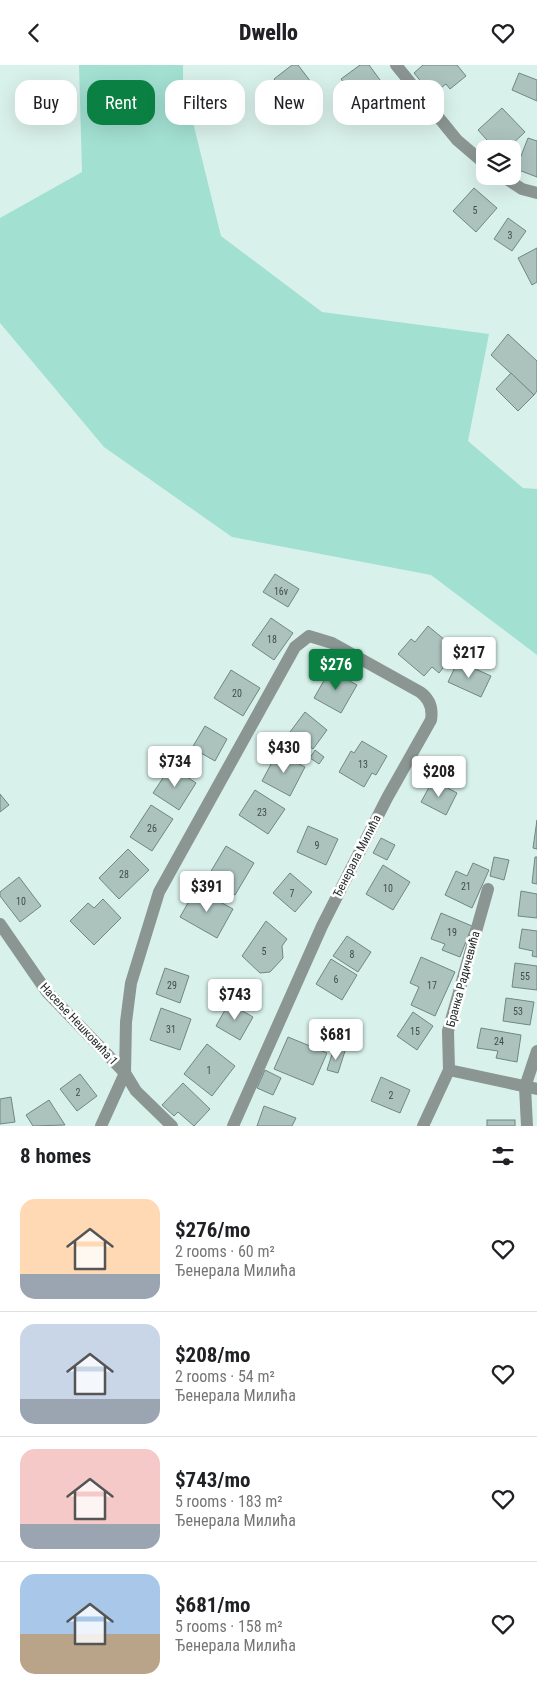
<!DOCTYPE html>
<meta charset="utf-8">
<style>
body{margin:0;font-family:"Roboto Condensed",sans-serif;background:#f6f6f6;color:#202124;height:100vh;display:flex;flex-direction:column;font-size:19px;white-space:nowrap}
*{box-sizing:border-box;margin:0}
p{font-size:16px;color:#757577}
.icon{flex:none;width:28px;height:28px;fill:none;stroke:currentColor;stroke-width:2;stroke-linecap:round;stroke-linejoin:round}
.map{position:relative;height:1061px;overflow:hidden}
.panel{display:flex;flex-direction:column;background:#fff;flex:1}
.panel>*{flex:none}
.banner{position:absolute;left:15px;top:15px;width:508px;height:45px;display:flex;gap:10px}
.tools{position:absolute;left:476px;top:75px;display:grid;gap:10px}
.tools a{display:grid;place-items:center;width:45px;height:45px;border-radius:10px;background:#fff;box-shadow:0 5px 20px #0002;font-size:25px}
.price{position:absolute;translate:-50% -42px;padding:0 11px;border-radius:5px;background:#fff;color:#222;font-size:16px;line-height:32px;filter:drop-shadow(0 1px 2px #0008)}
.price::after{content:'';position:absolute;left:50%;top:30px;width:15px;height:11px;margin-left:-8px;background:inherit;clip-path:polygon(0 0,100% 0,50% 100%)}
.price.active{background:#0b8043;color:#fff}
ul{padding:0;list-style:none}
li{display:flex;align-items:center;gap:15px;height:125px;padding:0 20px}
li+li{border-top:1px solid #e0e0e0}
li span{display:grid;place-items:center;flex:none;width:140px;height:100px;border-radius:15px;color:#555}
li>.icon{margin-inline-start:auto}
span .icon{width:60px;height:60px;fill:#fffc;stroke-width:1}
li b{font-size:21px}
h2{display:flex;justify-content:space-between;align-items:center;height:60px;padding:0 20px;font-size:21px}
.chip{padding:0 18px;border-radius:15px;background:#fff;box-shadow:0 5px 20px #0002;font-size:18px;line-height:45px}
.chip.active{background:#0b8043;color:#fff}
header{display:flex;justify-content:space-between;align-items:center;height:65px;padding:0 20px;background:#fff;font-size:22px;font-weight:800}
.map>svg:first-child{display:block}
.green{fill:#a2e0d2}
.building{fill:#abc2bd;stroke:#718782}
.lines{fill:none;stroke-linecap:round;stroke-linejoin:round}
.street{stroke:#8b9592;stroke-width:12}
.labels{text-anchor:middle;stroke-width:5;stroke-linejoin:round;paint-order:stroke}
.number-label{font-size:10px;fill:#424e4c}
.street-label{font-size:12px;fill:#1f2826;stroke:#fff}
</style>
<header><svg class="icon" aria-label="back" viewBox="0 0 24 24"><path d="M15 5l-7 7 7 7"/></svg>Dwello<svg class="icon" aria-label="heart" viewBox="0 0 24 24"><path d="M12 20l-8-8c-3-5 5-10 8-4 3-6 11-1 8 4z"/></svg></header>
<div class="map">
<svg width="537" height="1061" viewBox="0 0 537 1061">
<rect width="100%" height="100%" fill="#d9f1eb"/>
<!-- green -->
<polygon class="green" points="79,0 183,0 183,17 221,171 322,247 489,269 468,376 523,423 537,424 537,590 431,510 232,472 104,382 0,258 0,153 82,107"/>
<!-- building -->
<g class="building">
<polygon points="292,0 298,0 314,21 292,37 274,14"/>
<polygon points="360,0 369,0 383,19 359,37 341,14"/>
<polygon points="423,0 457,0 466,11 450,24 446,19 432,30 414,8"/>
<polygon points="519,8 537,15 537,36 512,25"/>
<polygon points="502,43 525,67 507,84 495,84 478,65"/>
<polygon points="528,73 537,76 537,112 516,104"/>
<polygon points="474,123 497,143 476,167 453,146"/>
<polygon points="508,153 526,166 512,186 494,174"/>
<polygon points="537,183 537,217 532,220 518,193"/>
<polygon points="508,269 537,296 537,326 534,330 491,290"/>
<polygon points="511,308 534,330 518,346 496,324"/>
<polygon points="275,509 299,524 288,542 263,527"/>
<polygon points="271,553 293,568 274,595 252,580"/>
<polygon points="428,561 457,585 439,608 432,602 424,611 398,589 411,574 415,577"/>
<polygon points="458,596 491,611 481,632 448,617"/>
<polygon points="231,605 260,623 243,651 214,633"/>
<polygon points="330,605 357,620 341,648 314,633"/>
<polygon points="305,647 327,665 313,684 290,667"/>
<polygon points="205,661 227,674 215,696 192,683"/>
<polygon points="362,676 387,691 376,710 372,708 364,722 339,707 351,686 354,688"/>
<polygon points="315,685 324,692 319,699 310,693"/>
<polygon points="277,688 305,702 290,731 262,716"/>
<polygon points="171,701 196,718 179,745 153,728"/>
<polygon points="433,715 457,728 446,750 421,737"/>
<polygon points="255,725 285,744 268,769 239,750"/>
<polygon points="0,729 9,740 0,747"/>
<polygon points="151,740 173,754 152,786 130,772"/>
<polygon points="537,755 537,784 533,783"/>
<polygon points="308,761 338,774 326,800 297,787"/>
<polygon points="381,773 395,780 387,795 373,788"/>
<polygon points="226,781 254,798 235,830 207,813"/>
<polygon points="128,784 149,805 119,834 99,813"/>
<polygon points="494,792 509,795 504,815 490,811"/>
<polygon points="535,792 537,792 537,819 532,818"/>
<polygon points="473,798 489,805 472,843 445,830 456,806 467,811"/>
<polygon points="383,800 410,817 393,845 366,829"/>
<polygon points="290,808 312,827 295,847 273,828"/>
<polygon points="19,812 41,841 20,857 0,831 0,827"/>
<polygon points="196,824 233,844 217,873 180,852"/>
<polygon points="521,826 537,829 537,853 518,851"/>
<polygon points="103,834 121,853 94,880 70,856 88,838 94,843"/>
<polygon points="441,848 472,861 460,892 442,885 445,879 431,874"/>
<polygon points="266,856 287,874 282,881 283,893 270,907 260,908 242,891"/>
<polygon points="522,864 537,866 537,892 532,891 533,886 519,883"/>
<polygon points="347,871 371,887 358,907 333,891"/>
<polygon points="421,892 455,907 435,951 411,940 419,922 410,918"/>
<polygon points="331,894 357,910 342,935 316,919"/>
<polygon points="515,898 537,901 537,925 512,922"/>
<polygon points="165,903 189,911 180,938 156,929"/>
<polygon points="506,933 534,937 530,960 503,956"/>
<polygon points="229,938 253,952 240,975 216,961"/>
<polygon points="161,943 191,954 180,985 150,975"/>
<polygon points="413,947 433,961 417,985 397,971"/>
<polygon points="481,963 521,970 517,997 496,993 498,986 477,983"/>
<polygon points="288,972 327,988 313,1020 274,1004"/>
<polygon points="207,979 235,1001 212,1031 184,1009"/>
<polygon points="334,983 345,986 338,1008 327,1005"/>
<polygon points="265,1005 281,1013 273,1030 257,1023"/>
<polygon points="80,1009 97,1031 77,1046 60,1024"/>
<polygon points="381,1012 410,1025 400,1048 371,1036"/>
<polygon points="183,1018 210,1044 194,1061 178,1047 174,1051 162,1040"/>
<polygon points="11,1032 15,1057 0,1059 0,1034"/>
<polygon points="49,1035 65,1060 33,1061 26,1050"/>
<polygon points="264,1041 296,1053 292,1061 257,1061"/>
<rect x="487" y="1055" width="28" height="6"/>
</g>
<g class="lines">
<!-- street -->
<g class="street">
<polyline points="396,0 457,75 485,99"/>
<polyline points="502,111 522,124 537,128"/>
<polyline points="488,824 448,966 449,1005 537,1024"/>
<polyline points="0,859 47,927 125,1008"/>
<polyline points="101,1061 125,1008"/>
<path d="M172 1061 136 1026 125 1008 126 957 131 918 159 827 295 582 309 571 332 578 420 627C430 634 433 643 431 655L387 733 322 861 233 1061"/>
<polyline points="423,1061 449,1005"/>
<polyline points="527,1061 525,1022 537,986"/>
</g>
</g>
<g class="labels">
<!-- number labels -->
<g class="number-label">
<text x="475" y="149">5</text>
<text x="510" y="174">3</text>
<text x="281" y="530">16v</text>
<text x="272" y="578">18</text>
<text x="237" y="632">20</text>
<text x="363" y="703">13</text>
<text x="262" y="751">23</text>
<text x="152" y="767">26</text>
<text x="317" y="784">9</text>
<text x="124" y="813">28</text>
<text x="466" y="825">21</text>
<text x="388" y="827">10</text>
<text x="292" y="832">7</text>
<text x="21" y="840">10</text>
<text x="452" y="871">19</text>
<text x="264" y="890">5</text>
<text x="352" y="893">8</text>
<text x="525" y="915">55</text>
<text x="336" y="918">6</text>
<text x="172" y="924">29</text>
<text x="432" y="924">17</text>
<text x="518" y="950">53</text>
<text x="171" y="968">31</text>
<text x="415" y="970">15</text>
<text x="499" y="980">24</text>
<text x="209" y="1009">1</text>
<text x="78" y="1031">2</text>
<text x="391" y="1034">2</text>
</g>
<!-- street labels -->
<g class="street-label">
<text transform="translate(357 791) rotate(-63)" y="4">Ђенерала Милића</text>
<text transform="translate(463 914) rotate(-75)" y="4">Бранка Радичевића</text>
<text transform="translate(79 959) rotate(47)" y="4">Насеље Нешковића 1</text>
</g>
</g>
</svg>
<div class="tools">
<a><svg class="icon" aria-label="layers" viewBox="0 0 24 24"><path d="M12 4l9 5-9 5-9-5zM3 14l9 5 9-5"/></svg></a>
</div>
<b class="price" style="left:469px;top:614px">$217</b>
<b class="price active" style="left:336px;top:626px">$276</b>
<b class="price" style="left:284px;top:709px">$430</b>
<b class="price" style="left:175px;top:723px">$734</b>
<b class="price" style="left:439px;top:733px">$208</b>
<b class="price" style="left:207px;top:848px">$391</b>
<b class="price" style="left:235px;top:956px">$743</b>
<b class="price" style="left:336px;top:996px">$681</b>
<div class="banner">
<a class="chip">Buy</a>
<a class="chip active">Rent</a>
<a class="chip">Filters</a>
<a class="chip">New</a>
<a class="chip">Apartment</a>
</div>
</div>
<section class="panel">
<h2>8 homes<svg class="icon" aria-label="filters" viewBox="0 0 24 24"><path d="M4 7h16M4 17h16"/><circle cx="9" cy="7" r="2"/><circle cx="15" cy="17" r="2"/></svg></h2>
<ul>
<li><span style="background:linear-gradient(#ffd9b3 75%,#9aa5b1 0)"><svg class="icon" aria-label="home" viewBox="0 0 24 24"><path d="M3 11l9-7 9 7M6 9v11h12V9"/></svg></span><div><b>$276/mo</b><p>2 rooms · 60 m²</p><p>Ђенерала Милића</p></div><svg class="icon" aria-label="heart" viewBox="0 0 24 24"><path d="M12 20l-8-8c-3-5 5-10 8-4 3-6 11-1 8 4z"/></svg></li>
<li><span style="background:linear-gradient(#c9d6e8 75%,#9aa5b1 0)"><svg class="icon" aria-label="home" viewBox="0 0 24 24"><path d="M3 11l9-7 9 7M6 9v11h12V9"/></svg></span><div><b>$208/mo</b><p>2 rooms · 54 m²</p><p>Ђенерала Милића</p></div><svg class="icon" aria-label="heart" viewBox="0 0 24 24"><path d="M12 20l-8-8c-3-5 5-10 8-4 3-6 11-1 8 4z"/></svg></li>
<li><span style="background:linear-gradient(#f6c9c9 75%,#9aa5b1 0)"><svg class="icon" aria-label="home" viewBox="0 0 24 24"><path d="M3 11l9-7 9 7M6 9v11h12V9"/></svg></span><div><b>$743/mo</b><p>5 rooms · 183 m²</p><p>Ђенерала Милића</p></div><svg class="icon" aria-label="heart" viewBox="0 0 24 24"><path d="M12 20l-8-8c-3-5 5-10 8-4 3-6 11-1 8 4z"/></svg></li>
<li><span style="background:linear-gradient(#a9c7e8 60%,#b9a48a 0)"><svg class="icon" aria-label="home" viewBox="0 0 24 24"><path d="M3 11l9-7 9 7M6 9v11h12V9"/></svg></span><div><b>$681/mo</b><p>5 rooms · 158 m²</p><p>Ђенерала Милића</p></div><svg class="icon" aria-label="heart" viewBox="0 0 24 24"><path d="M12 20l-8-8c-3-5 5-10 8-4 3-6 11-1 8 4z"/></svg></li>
</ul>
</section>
